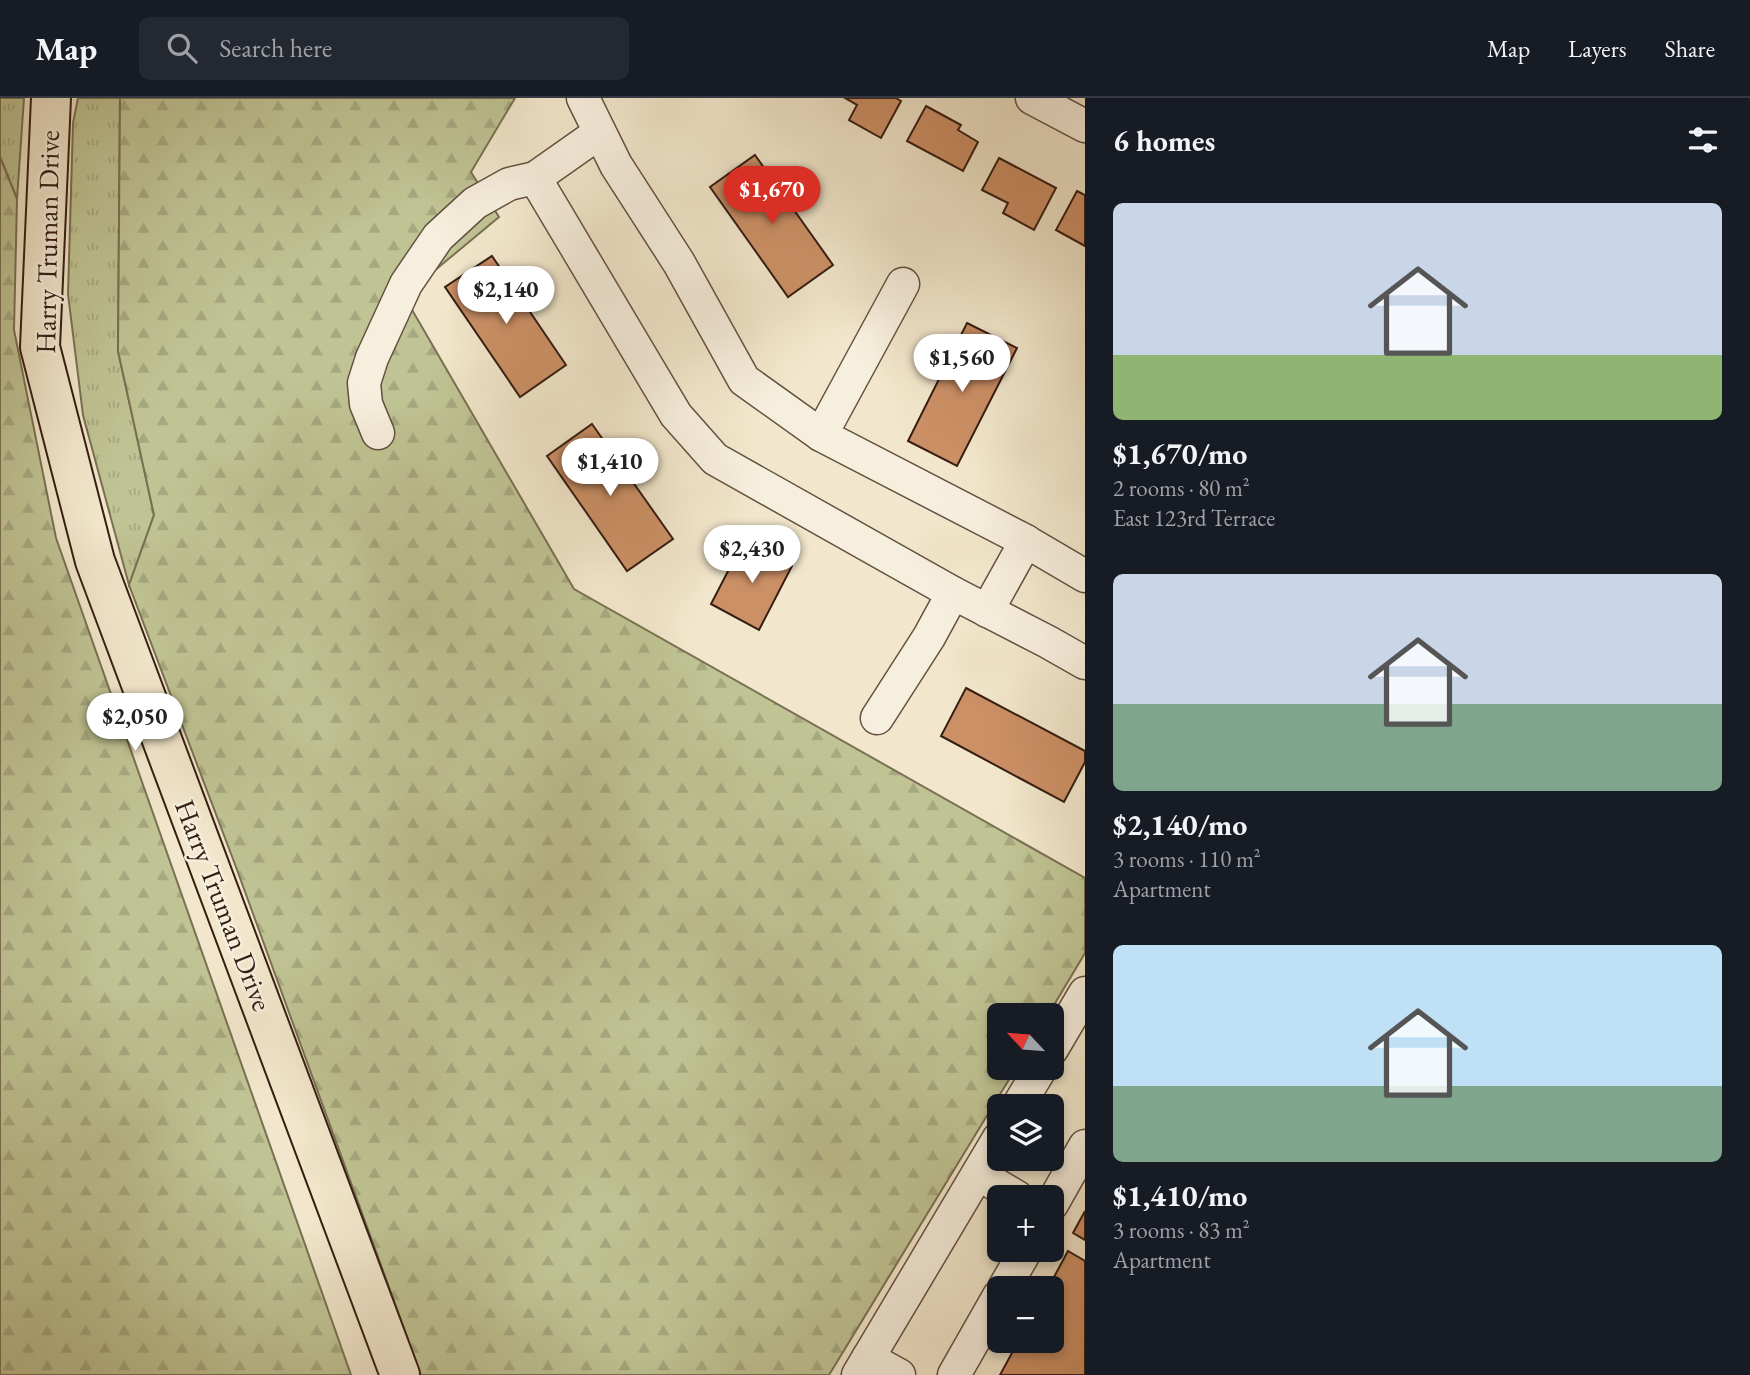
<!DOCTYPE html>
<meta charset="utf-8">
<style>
body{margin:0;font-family:"EB Garamond",serif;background:#242831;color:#f1f3f6;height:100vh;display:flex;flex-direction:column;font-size:26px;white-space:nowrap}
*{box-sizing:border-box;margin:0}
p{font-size:23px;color:#9ea1a6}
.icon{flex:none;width:38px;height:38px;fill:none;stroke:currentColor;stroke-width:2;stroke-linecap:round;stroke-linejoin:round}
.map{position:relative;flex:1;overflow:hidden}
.sheet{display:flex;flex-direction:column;background:#171b24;width:665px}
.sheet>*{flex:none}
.needle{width:46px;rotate:296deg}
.buttons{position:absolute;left:987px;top:905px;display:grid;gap:14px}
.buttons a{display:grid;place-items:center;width:77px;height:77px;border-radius:10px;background:#171b24;box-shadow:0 4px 10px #0003;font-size:35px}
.price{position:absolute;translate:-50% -60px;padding:0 16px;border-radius:24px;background:#fff;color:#222;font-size:23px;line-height:46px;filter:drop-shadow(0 2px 4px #0008)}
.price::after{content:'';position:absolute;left:50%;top:42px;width:21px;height:16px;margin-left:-10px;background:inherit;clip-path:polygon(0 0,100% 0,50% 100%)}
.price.selected{background:#d93025;color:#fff}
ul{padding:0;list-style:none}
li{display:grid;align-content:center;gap:14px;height:371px;padding:0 28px}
li span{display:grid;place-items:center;height:217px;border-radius:10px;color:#555}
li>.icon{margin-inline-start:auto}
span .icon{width:126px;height:126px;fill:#fffc;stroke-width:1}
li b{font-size:30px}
h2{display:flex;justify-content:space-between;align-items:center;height:84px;padding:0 28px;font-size:30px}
header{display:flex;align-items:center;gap:42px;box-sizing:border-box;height:98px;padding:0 35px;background:#171b24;border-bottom:2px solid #363941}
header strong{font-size:33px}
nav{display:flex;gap:38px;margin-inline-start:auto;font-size:24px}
.search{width:490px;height:63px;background:#242831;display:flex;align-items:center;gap:18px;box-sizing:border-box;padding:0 24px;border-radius:10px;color:#9ea1a6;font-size:26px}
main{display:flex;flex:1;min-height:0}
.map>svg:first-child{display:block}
.grass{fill:url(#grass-tufts);stroke:#7a7053;stroke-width:2}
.forest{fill:url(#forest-firs);stroke:#7a7053;stroke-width:2}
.building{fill:#cc9066;stroke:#351d12;stroke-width:2}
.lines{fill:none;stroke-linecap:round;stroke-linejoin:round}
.minor-casing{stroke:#645040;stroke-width:35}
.major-casing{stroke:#351d12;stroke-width:42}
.minor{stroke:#f7efde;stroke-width:32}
.major{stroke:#f2e7cc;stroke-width:38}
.labels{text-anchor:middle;stroke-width:5;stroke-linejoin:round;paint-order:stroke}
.street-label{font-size:28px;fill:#351d12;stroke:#f7efde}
</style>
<header>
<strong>Map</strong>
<div class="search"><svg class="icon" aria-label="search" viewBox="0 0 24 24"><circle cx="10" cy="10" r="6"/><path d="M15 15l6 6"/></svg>Search here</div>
<nav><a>Map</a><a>Layers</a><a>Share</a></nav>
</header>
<main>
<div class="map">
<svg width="1085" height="1277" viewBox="0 0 1085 1277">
<defs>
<pattern id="grass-tufts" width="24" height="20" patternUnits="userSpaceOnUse" patternTransform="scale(1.75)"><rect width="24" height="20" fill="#c0c494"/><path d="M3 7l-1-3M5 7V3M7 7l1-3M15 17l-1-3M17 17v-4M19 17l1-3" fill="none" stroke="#a6a87f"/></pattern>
<pattern id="forest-firs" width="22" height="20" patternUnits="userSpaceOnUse" patternTransform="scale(1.75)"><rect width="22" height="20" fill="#c0c494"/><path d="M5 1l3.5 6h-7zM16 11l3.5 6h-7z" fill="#a6a87f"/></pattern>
</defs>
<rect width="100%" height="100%" fill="#f2e7cc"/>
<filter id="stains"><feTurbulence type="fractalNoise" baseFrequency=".00286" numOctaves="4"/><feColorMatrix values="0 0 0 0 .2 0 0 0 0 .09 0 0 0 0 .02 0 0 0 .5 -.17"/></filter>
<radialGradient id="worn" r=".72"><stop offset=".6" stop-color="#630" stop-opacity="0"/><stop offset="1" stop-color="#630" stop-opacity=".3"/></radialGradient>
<!-- grass -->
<g class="grass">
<polygon points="0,0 24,0 17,101 0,59"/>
<polygon points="78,0 120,0 118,253 154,417 129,487 83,317 68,196 73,25"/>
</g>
<!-- forest -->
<g class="forest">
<polygon points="120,0 515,0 471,74 499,119 404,198 574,491 1085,780 1085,855 1048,917 999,917 999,970 1016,970 829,1277 421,1277 236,769 129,487 154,417 118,253"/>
<polygon points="0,59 17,101 14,232 56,440 351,1277 0,1277"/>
</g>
<!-- building -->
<g class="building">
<polygon points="845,0 896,0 901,3 881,40 849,22 857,7"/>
<polygon points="926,8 961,27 958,32 978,44 963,73 907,43"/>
<polygon points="755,57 833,167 788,199 710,89"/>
<polygon points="999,60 1056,90 1034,132 1003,115 1008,105 982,92"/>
<polygon points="1077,93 1085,97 1085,148 1056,132"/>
<polygon points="492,158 566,267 520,299 445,189"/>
<polygon points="967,225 1017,250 957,368 908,343"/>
<polygon points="592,326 673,441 627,473 547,358"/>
<polygon points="744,442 792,468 759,532 711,506"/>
<polygon points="966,590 1085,653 1085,664 1064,704 941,638"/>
<polygon points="1085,1113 1085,1142 1073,1135"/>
<polygon points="1068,1153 1085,1163 1085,1277 1000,1277 1019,1242 1052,1242 1052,1190 1048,1190"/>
</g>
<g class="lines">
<!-- minor casing -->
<g class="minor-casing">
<g id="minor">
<polyline points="583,0 616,67 679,165 744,282 821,337"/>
<polyline points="1032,0 1085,28"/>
<polyline points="599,35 535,80 676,317 715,361 953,495 929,539 877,620"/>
<polyline points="903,186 821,337 1022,441 1085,478"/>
<polyline points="378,335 366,306 364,285 372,260 406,186 438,139 475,105 509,86 535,80"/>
<polyline points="953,495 1048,544 1085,565"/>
<polyline points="987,513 1026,443"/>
<polyline points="1052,951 1085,895"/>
<polyline points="1018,1008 1041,970"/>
<polyline points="978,1076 1017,1099"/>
<polyline points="1052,1106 1085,1048"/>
<polyline points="1004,1190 1026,1152"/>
<polyline points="868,1260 899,1277"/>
<polyline points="858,1277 999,1040"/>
<polyline points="954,1277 999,1198"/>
</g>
</g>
<!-- major casing -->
<g class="major-casing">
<polyline id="major" points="51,0 40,249 95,463 400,1277"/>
</g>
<!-- minor -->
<use href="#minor" class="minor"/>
<!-- major -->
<use href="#major" class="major"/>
</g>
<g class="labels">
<!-- street labels -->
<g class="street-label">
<text transform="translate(47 144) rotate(-89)" y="10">Harry Truman Drive</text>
<text transform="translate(224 807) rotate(69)" y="10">Harry Truman Drive</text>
</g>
</g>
<rect width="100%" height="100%" filter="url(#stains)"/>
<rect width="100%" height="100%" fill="url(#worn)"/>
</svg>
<div class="buttons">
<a><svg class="needle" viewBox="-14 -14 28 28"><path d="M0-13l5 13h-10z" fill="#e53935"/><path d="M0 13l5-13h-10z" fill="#9ea1a6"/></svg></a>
<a><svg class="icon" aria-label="layers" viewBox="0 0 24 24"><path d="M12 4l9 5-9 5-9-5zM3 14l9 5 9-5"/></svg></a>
<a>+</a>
<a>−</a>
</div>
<b class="price selected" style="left:772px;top:128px">$1,670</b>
<b class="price" style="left:506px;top:228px">$2,140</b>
<b class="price" style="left:962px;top:296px">$1,560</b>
<b class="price" style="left:610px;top:400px">$1,410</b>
<b class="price" style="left:752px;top:487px">$2,430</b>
<b class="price" style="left:135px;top:655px">$2,050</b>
</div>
<section class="sheet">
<h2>6 homes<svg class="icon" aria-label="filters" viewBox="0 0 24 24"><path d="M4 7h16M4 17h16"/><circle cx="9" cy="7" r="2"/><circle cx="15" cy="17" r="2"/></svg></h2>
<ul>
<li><span style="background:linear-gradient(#c9d6e8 70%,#8fb573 0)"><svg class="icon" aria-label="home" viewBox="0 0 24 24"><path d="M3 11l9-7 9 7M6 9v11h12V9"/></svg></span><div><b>$1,670/mo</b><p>2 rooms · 80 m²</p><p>East 123rd Terrace</p></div></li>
<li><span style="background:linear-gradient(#c9d6e8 60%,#7fa58c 0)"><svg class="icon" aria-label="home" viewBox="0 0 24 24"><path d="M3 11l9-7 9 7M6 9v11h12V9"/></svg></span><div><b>$2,140/mo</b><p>3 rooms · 110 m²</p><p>Apartment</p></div></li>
<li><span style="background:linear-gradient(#bfe0f5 65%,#7fa58c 0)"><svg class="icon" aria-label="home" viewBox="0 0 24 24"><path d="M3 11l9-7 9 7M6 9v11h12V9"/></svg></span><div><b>$1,410/mo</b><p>3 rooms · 83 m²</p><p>Apartment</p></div></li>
</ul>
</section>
</main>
